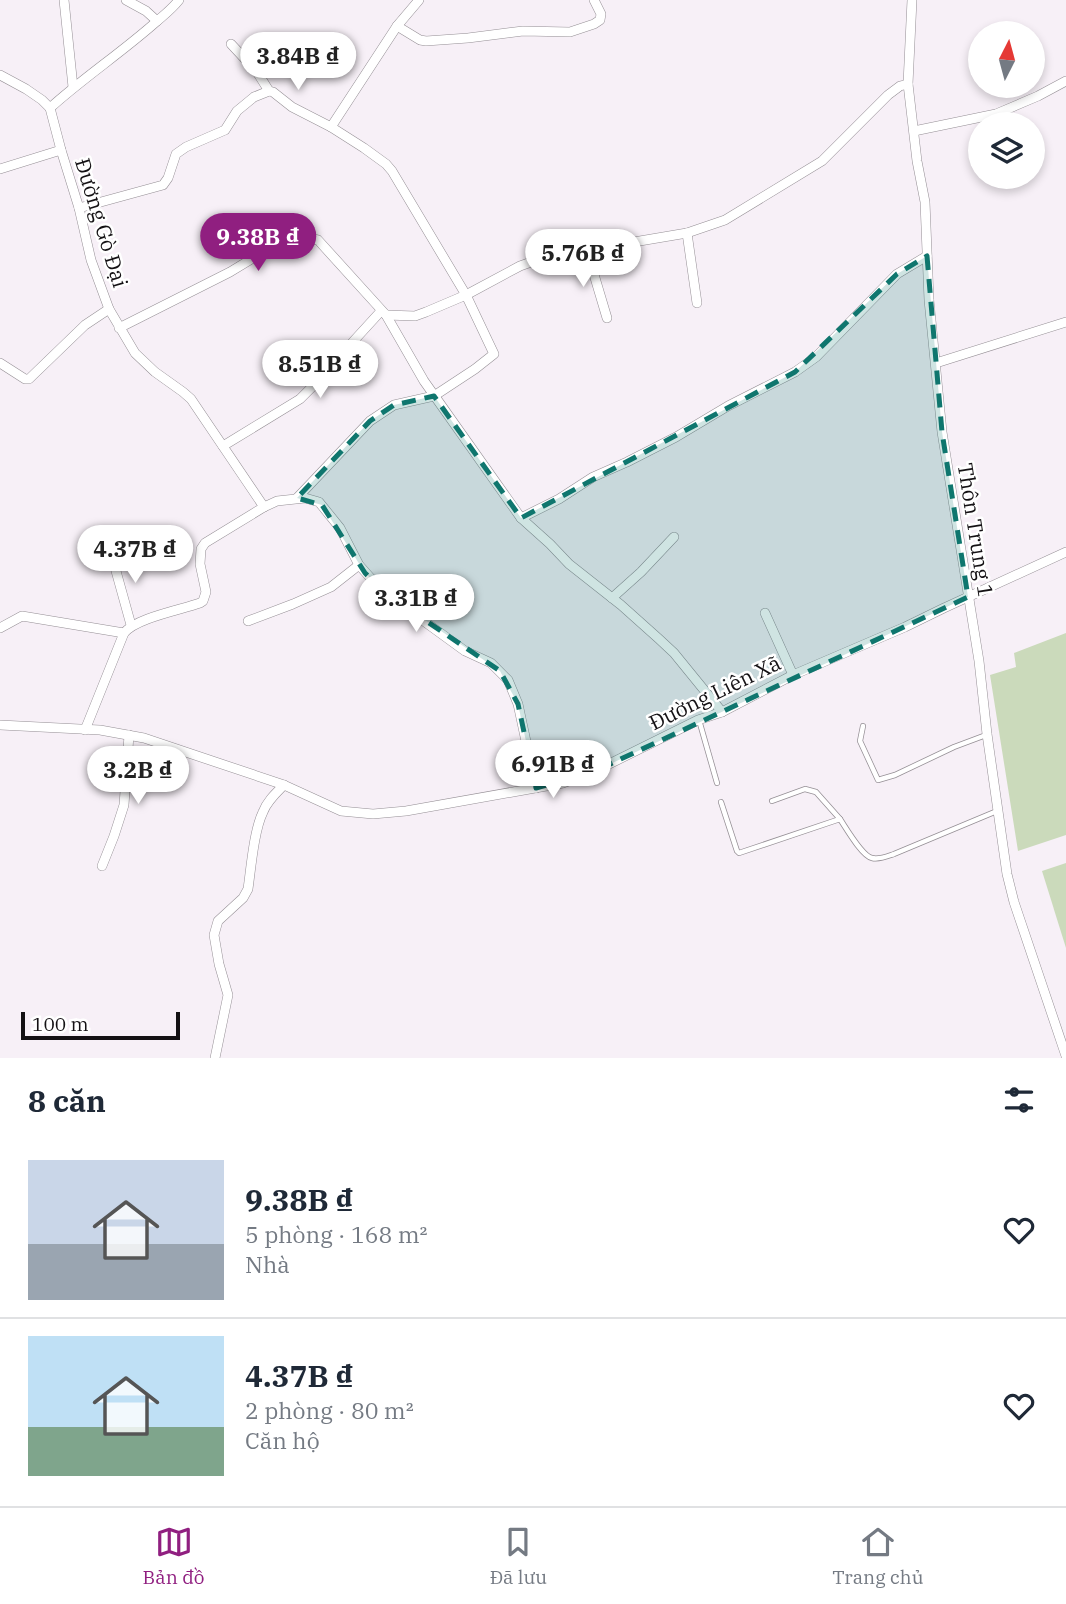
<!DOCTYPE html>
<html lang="vi">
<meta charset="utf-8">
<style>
body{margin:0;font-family:"IBM Plex Serif",serif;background:#f6f6f7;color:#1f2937;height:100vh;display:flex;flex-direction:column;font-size:26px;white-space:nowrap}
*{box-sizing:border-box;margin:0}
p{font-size:23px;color:#747a83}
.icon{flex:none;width:38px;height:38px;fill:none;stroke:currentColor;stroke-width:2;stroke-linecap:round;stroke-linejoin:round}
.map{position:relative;height:1058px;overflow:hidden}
.drawer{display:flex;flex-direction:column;background:#fff;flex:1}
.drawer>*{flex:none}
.needle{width:46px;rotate:6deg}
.buttons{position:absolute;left:968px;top:21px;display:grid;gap:14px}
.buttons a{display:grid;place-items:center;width:77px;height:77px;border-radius:50%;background:#fff;box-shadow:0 4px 10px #0003;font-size:35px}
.scale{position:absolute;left:21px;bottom:18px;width:159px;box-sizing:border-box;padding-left:7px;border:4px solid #141114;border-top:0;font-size:19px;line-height:24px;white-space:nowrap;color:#141114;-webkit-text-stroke:5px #fff;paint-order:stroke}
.price{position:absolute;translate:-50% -60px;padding:0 16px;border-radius:24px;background:#fff;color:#222;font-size:23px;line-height:46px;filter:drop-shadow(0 2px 4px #0008)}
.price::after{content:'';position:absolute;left:50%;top:42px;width:21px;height:16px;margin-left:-10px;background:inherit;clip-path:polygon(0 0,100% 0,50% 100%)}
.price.current{background:#901f80;color:#fff}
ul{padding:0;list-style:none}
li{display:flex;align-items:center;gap:21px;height:175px;padding:0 28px}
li+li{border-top:2px solid #e0e1e3}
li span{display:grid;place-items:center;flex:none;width:196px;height:140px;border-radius:0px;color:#555}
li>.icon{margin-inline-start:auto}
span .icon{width:84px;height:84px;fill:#fffc;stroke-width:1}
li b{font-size:30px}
h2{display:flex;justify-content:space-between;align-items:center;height:84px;padding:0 28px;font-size:30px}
.menu{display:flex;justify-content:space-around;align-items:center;height:98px;border-top:2px solid #e0e1e3;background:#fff;font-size:19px;color:#747a83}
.menu a{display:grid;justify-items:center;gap:4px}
.menu .current{color:#901f80}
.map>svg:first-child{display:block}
.green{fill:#cbdabb}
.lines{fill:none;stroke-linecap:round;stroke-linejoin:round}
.service-casing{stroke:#958f95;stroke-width:6}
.minor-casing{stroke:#958f95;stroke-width:10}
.service{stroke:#fff;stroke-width:4.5}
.minor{stroke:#fff;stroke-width:9}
.marked{fill:#0f766e;fill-opacity:0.2;stroke:#0f766e;stroke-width:5;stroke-dasharray:14 9;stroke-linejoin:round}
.labels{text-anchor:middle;stroke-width:5;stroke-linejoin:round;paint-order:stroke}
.street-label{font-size:21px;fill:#141114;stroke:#fff}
</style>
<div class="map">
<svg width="1066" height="1058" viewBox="0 0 1066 1058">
<rect width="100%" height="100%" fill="#f7f0f7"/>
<!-- green -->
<g class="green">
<polygon points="1066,633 1066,835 1018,851 990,675 1016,667 1014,653"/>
<polygon points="1066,863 1066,948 1042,871"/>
</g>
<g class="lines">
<!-- service casing -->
<g class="service-casing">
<g id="service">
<polyline points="699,720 717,783"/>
<polyline points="863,726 860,741 878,780 895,775 954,747 986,735"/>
<polyline points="772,801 805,789 816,792 840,819"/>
<path d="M721 802 737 851 739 853 840 819C846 828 862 856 872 858 879 860 888 856 894 854L997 811"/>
</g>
</g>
<!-- minor casing -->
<g class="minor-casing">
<g id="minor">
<polyline points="64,0 73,87"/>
<polyline points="126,0 146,11 157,21"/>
<polyline points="912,0 908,84 917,161 925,202 929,300 942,432 979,661 987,734 1007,874 1014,902 1066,1056"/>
<polyline points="397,26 420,40 426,41 468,38 523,31 570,32 594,24 600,20 601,14 594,0"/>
<polyline points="231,44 257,72 269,91"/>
<polyline points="0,75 26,89 42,100 50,108 61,150 79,208 91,260 109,309 135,353 155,372 183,392 191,399 264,507"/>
<path d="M50 108C83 78 121 53 156 22 164 15 172 9 179 0"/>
<polyline points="331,127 397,26 419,0"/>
<polyline points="914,131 996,114 1038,96 1066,81"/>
<polyline points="0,169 61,150"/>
<polyline points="79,208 163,185 168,178 176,154 186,147 225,130 237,111 254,97 269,91 273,92 292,107 331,127 364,148 386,164 392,171 466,295 494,354 475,369 434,396 394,405 370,421 297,498"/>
<polyline points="687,233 697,303"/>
<polyline points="587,251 607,318"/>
<polyline points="386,315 415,316 426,312 466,295 520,266 534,261 563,254 687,233 725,220 822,161 888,95 900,86 908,84"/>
<polyline points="119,328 230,272 281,241 300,236 318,240 386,315 424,381 521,518 550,544 569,564 621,605 659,639 674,653 722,712"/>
<polyline points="0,363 25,379 29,379 85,325 109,309"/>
<polyline points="936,363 1066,322"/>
<polyline points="223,446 300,399 320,379 328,369 381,311"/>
<polyline points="521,518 559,499 593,477 627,462 676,437 728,406 795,372 816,357 897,274 927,256"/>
<polyline points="111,553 131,625"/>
<polyline points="612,598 641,572 674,537"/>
<polyline points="765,613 793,675"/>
<polyline points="248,621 293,604 331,587 359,565"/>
<polyline points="0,628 22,616 124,633"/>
<polyline points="0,725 100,730 144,738 284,785 341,811 373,814 406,811 563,783 593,772 698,720 722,712 793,675 905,627 944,608 1066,552"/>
<path d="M85 730 124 633C136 618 180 610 200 603L203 601 206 592 200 564 201 549 205 543 264 507 277 501 305 498 319 502 340 528 359 565 375 583 388 595 465 651 491 663 508 680 518 704 536 788"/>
<polyline points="102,866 114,836 124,805 129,735"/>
<path d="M215 1058 228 995 219 964 214 935 218 921 243 898 248 889C251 868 254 830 263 812 267 801 276 793 284 785"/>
</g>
</g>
<!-- service -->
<use href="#service" class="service"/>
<!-- minor -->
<use href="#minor" class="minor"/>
</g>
<!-- marked area -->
<path class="marked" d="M927 256 942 432 968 597 593 772 536 788 518 704 500 671 388 595 365 573 322 505 297 498 370 421 394 405 434 396 521 518 795 372 897 274Z"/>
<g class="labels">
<!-- street labels -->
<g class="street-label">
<text transform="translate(101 223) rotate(73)" y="7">Đường Gò Đại</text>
<text transform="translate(975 530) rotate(81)" y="7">Thôn Trung 1</text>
<text transform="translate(715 693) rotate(-26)" y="7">Đường Liên Xã</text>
</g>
</g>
</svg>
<div class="buttons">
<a><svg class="needle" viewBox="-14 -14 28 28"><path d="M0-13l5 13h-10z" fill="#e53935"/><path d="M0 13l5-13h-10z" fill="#747a83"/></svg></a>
<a><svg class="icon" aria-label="layers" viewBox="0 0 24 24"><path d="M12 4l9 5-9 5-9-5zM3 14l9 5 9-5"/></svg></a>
</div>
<div class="scale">100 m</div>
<b class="price" style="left:298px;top:92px">3.84B ₫</b>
<b class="price current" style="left:258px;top:273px">9.38B ₫</b>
<b class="price" style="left:583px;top:289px">5.76B ₫</b>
<b class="price" style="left:320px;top:400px">8.51B ₫</b>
<b class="price" style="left:135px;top:585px">4.37B ₫</b>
<b class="price" style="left:416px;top:634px">3.31B ₫</b>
<b class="price" style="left:553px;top:800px">6.91B ₫</b>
<b class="price" style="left:138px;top:806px">3.2B ₫</b>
</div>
<section class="drawer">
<h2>8 căn<svg class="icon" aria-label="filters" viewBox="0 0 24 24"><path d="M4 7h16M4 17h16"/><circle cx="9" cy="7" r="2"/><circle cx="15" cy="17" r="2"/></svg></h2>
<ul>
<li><span style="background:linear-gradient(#c9d6e8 60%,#9aa5b1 0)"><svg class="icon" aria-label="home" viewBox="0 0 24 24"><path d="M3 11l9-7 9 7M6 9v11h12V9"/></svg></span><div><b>9.38B ₫</b><p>5 phòng · 168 m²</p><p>Nhà</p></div><svg class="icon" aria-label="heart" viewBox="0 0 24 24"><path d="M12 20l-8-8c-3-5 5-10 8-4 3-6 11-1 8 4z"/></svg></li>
<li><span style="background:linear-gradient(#bfe0f5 65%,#7fa58c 0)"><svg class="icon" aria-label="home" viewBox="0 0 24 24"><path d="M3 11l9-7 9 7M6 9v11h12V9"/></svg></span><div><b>4.37B ₫</b><p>2 phòng · 80 m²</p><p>Căn hộ</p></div><svg class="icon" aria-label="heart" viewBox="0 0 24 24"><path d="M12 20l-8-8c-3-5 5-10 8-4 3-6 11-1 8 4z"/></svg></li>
</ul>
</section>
<nav class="menu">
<a class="current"><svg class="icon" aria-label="map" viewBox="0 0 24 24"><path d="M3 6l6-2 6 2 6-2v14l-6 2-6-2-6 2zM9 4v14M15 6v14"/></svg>Bản đồ</a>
<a><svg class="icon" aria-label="saved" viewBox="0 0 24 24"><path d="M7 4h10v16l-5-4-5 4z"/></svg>Đã lưu</a>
<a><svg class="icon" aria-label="home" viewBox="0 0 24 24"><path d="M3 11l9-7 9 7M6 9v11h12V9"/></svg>Trang chủ</a>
</nav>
